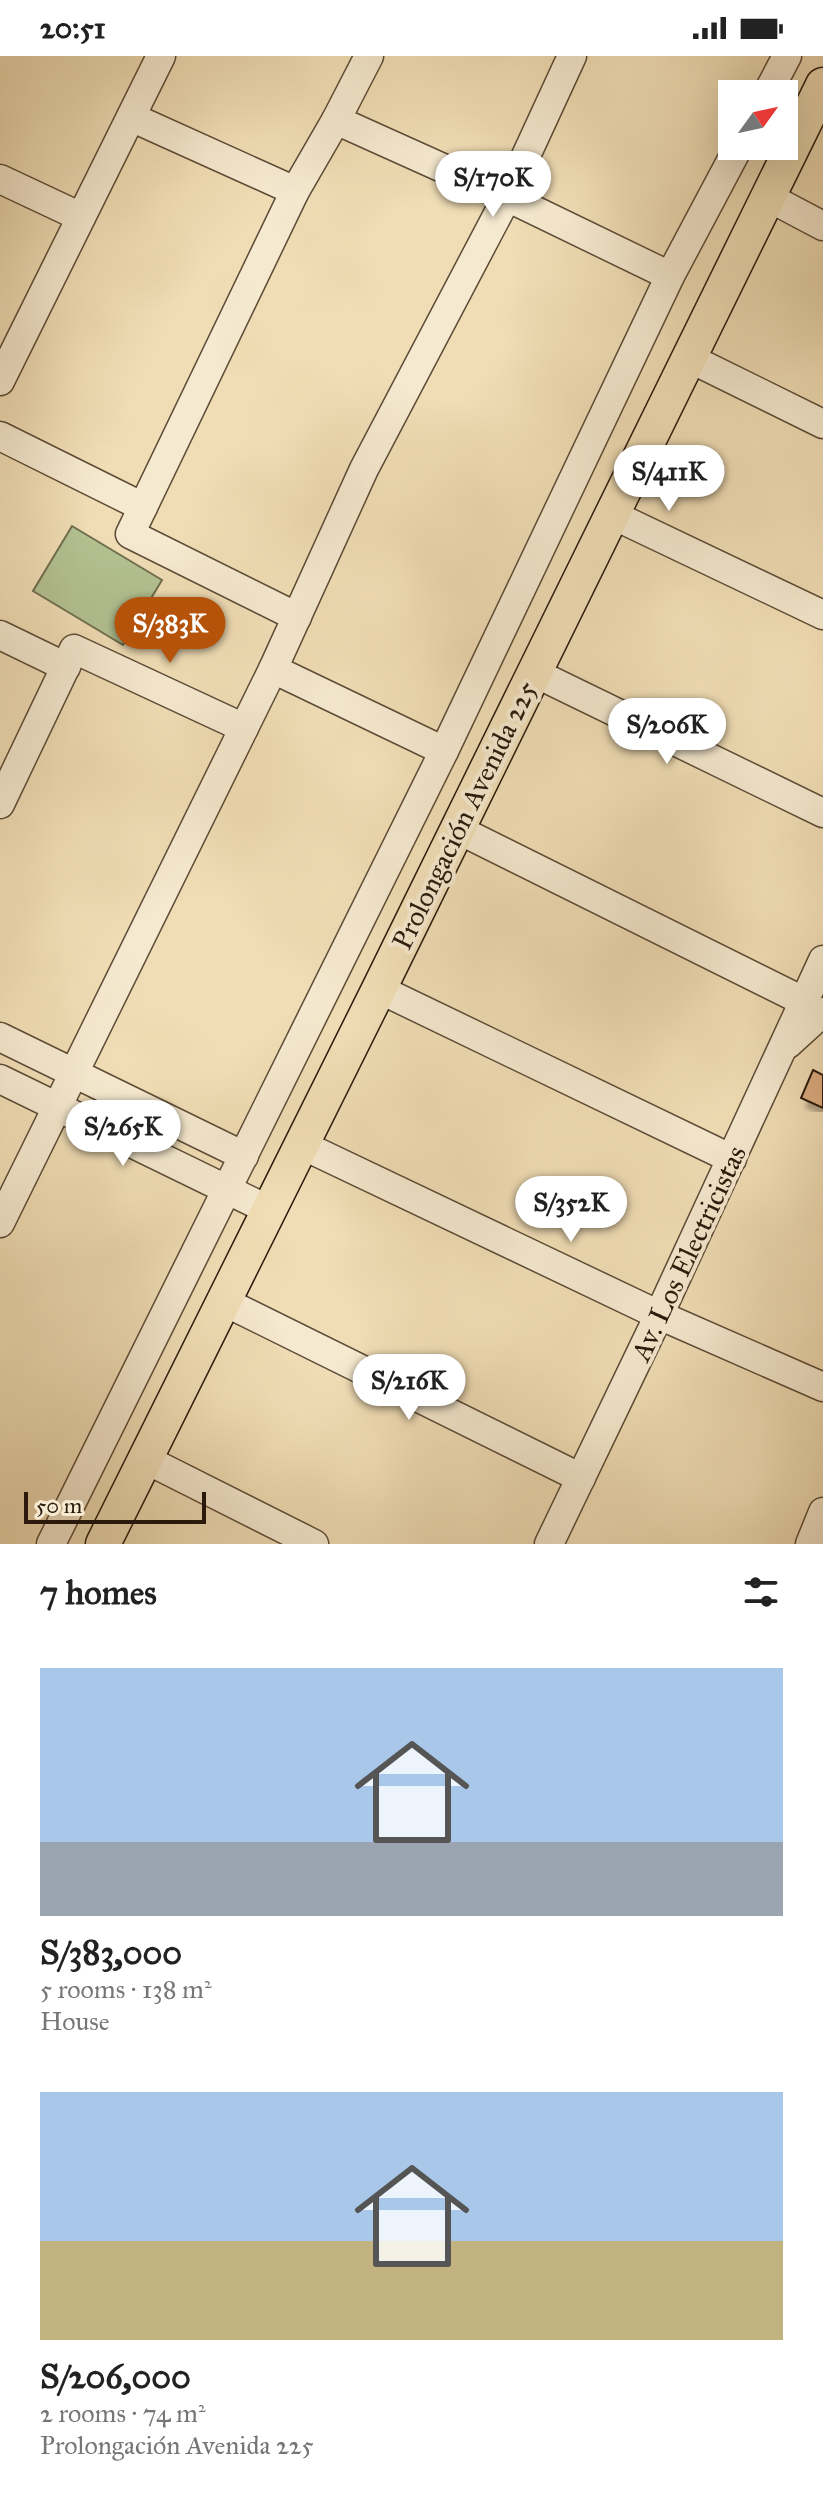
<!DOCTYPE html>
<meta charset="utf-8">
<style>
body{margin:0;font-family:"IM FELL Great Primer",serif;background:#f2f2f2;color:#222;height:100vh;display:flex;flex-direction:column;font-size:30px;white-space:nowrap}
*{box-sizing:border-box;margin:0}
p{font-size:26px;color:#767676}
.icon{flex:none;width:44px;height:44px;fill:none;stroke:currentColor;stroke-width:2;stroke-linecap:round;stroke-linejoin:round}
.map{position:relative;height:1488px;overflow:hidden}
.details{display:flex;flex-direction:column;background:#fff;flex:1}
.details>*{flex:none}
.needle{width:52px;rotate:57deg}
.fabs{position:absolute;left:718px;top:24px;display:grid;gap:16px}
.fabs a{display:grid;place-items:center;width:80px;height:80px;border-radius:0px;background:#fff;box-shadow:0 8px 32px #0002;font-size:40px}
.scale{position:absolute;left:24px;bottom:20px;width:182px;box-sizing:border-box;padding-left:8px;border:4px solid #2b1a0c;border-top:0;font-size:22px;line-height:28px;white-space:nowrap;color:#2b1a0c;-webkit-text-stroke:6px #f5e9cf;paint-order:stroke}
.price{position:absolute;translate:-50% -68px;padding:0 18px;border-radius:28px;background:#fff;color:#222;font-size:26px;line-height:52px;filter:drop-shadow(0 2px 4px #0008)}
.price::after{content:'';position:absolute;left:50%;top:48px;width:24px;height:18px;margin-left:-12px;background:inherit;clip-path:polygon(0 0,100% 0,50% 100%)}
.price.current{background:#b45309;color:#fff}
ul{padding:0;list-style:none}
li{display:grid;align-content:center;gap:16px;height:424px;padding:0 40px}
li span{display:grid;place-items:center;height:248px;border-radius:0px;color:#555}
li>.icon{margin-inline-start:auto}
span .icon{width:144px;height:144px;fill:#fffc;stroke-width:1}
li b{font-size:34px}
h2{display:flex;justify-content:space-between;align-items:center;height:96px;padding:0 40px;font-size:34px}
.status{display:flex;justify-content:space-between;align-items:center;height:56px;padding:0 40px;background:#fff;direction:ltr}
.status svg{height:22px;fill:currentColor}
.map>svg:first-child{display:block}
.green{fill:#b3c292;stroke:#6f6e4f;stroke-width:2}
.building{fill:#dbab80;stroke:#2b1a0c;stroke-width:2;filter:url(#shadow)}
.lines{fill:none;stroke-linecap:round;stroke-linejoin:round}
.minor-casing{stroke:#5c4b36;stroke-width:31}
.major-casing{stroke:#2b1a0c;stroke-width:37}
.minor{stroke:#f5e9cf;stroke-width:28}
.major{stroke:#f0ddb5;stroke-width:34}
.labels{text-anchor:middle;stroke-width:8;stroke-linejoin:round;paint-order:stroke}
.street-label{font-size:28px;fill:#2b1a0c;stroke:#f5e9cf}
</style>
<div class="status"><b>20:51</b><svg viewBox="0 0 49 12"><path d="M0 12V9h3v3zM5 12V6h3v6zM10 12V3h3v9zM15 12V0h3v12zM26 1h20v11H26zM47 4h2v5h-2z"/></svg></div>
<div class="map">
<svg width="823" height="1488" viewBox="0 0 823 1488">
<defs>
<filter id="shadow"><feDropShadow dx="5" dy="9" stdDeviation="2" flood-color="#0004"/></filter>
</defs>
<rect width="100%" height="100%" fill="#f0ddb5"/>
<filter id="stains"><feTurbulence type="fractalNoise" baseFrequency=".0025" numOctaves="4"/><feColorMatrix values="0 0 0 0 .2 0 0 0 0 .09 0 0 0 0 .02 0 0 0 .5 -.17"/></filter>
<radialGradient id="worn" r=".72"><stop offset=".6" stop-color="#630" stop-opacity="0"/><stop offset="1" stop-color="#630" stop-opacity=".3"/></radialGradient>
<!-- green -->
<polygon class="green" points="72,470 162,524 123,589 33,535"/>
<!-- building -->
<polygon class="building" points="813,1014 823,1019 823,1052 801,1042"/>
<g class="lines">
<!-- minor casing -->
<g class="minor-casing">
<g id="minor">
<polyline points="767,38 787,0"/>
<polyline points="131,61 295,135"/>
<polyline points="336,64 507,141 670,220"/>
<polyline points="0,123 81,161"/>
<polyline points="768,141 823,170"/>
<polyline points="689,302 823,368"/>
<polyline points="0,325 161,0"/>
<polyline points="0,380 143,451"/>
<polyline points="611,458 823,559"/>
<polyline points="297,561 130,478 295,135 336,64 369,0"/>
<polyline points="0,579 66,611"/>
<polyline points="273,613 444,695"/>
<polyline points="533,616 823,757"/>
<polyline points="0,748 74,593 244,672"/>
<polyline points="457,773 803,945"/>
<polyline points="379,933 732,1103"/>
<polyline points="0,981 244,1100"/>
<polyline points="788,988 823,956"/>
<polyline points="0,1023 269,1154"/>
<polyline points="300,1088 659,1259 823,1331"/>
<polyline points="0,1167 273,613 364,413 507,141 572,0"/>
<polyline points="223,1245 581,1422"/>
<polyline points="145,1403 314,1488"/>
<polyline points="51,1488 444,695 670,220 739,90"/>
<polyline points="549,1488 659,1259 823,904"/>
<polyline points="810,1488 823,1456"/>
</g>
</g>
<!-- major casing -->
<g class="major-casing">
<polyline id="major" points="103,1488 379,933 823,29"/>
</g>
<!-- minor -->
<use href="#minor" class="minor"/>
<!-- major -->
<use href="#major" class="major"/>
</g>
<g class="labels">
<!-- street labels -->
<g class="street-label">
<text transform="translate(464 759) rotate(-64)" y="10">Prolongación Avenida 225</text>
<text transform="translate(688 1197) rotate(-65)" y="10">Av. Los Electricistas</text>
</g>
</g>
<rect width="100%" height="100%" filter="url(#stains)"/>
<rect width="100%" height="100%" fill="url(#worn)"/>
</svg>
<div class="fabs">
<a><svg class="needle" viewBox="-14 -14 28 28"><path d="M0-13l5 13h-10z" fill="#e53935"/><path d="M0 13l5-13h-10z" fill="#767676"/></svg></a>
</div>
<div class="scale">50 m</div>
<b class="price" style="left:493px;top:163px">S/170K</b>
<b class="price" style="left:669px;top:457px">S/411K</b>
<b class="price current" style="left:170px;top:609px">S/383K</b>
<b class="price" style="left:667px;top:710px">S/206K</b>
<b class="price" style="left:123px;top:1112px">S/265K</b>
<b class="price" style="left:571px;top:1188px">S/352K</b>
<b class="price" style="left:409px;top:1366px">S/216K</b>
</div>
<section class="details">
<h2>7 homes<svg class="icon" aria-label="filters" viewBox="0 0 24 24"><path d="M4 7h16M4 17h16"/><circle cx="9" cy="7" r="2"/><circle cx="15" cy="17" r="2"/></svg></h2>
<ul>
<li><span style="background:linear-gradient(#a9c7e8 70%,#9aa5b1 0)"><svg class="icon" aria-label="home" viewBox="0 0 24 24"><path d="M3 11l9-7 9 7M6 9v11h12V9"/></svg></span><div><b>S/383,000</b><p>5 rooms · 138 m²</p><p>House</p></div></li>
<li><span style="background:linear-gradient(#a9c7e8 60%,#c2b280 0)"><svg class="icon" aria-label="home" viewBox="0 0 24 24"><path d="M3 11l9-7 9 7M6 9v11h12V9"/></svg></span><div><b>S/206,000</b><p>2 rooms · 74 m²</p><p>Prolongación Avenida 225</p></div></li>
</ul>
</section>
